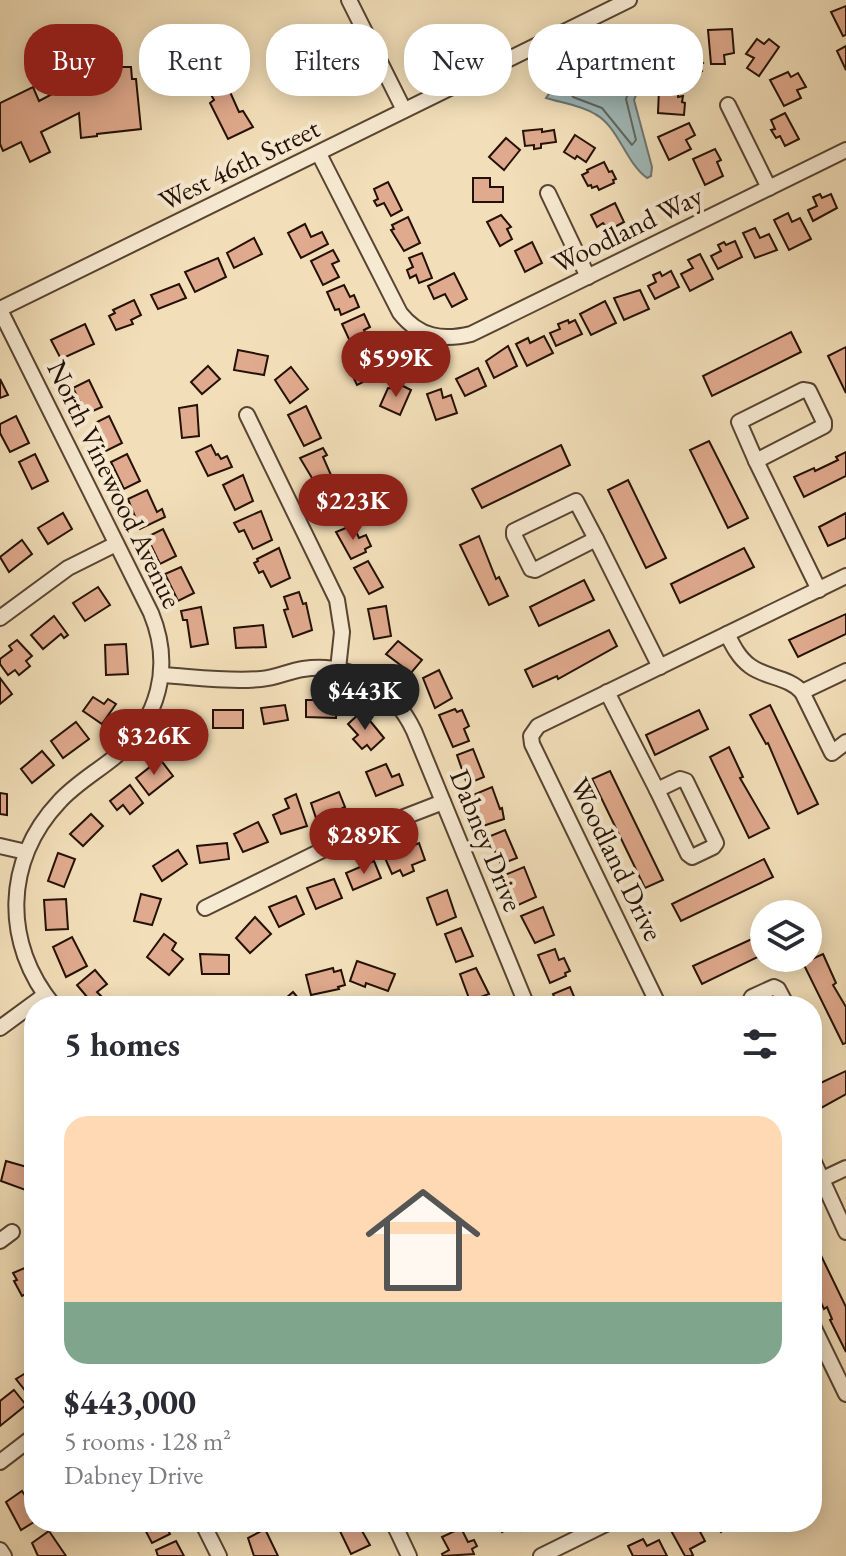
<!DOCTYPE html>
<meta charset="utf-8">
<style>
body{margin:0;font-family:"EB Garamond",serif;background:#f7f7f7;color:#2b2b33;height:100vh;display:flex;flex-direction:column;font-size:30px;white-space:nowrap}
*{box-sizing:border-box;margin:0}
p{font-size:26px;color:#7c7c81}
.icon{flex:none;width:44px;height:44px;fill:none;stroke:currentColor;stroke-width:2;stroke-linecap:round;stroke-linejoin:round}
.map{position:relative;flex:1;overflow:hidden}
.side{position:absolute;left:24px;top:996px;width:798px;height:536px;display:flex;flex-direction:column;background:#fff;border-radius:32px;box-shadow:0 4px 20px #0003}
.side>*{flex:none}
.top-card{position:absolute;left:24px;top:24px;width:798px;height:72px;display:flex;gap:16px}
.controls{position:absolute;left:750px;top:900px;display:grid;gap:16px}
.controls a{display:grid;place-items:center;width:72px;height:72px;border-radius:50%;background:#fff;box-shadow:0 4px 20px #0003;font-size:40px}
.price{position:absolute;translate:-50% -68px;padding:0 18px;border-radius:28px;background:#8f2418;color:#fff;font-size:26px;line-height:52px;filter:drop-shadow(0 2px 4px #0008)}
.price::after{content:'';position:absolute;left:50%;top:48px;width:24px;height:18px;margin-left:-12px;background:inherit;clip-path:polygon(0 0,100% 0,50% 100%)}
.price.on{background:#222;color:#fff}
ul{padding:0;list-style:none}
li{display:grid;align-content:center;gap:16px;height:424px;padding:0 40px}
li+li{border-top:2px solid #e1e1e2}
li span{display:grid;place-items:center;height:248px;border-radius:24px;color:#555}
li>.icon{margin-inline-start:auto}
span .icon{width:144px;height:144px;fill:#fffc;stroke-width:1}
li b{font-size:34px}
h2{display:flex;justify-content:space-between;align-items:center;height:96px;padding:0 40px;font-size:34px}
.tag{padding:0 28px;border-radius:32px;background:#fff;box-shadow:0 4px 20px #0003;font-size:28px;line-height:72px}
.tag.on{background:#8f2418;color:#fff}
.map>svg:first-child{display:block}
.water{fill:#9fbaba;stroke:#6e7672;stroke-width:2}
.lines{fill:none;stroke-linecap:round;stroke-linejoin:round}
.shore{stroke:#626660;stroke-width:2}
.building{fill:#e0aa8e;stroke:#241105;stroke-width:2}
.minor-casing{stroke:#584432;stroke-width:18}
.minor{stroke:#f7ead2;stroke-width:14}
.labels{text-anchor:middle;stroke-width:8;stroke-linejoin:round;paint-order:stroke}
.street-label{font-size:28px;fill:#241105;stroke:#f7ead2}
</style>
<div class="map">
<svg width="846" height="1556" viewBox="0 0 846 1556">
<rect width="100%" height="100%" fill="#f2dfb9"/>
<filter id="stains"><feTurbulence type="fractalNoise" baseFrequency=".0025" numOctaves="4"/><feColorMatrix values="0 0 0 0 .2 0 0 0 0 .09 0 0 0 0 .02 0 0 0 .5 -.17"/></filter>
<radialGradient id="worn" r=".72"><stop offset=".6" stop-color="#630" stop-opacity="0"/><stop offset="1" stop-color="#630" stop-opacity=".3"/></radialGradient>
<!-- water -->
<path class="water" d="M648 44 654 46 655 50 634 100 652 167 651 176 647 178C625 162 619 127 595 114 580 105 562 103 546 98L551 91Z"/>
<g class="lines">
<!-- shore -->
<polygon class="shore" points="634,60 638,60 639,64 626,99 636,140 632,145 602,108 573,97 571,93"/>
</g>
<!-- building -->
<g class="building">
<polygon points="846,6 846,35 843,36 831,12"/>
<polygon points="732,29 734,53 724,55 725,64 711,64 708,30"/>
<polygon points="757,39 764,44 769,39 779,47 759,76 747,68 754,58 746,54"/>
<polygon points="846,46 846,70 837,51"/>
<polygon points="686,48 703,63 698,67 702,71 693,79 688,74 681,82 670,73 683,60 680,58 684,55 682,52"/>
<polygon points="94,59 95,67 131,67 132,79 136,79 141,129 97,134 97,136 81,138 79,113 41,132 50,152 30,162 21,142 3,151 0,144 0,103 33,87 39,101 73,83 71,61"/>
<polygon points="788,72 791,77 798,73 806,87 797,90 801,98 784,106 770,80"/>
<polygon points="226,83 239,112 243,111 253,127 228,139 210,103 214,100 209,91"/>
<polygon points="659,89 678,91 678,97 683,96 682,102 685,103 684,115 658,113"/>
<polygon points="785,113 799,139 785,146 780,136 776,138 771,130 775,129 771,120"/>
<polygon points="689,123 695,135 686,140 691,149 669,160 658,137"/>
<polygon points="542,129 542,132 554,130 556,142 541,144 541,148 534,149 534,145 525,146 523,131"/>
<polygon points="575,135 595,148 586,162 577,156 575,159 564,152"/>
<polygon points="506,138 520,150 504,170 489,157"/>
<polygon points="715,149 721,160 717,162 723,176 705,185 693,159"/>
<polygon points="604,162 609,172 612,171 616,179 613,180 614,183 599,190 597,186 592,188 591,185 588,186 582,175 588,172 587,170"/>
<polygon points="473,178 490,178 490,187 503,187 503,202 473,202"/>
<polygon points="388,182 402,210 391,216 384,203 377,206 374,201 378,199 374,189"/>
<polygon points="820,194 822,198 831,194 837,208 813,221 808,210 817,206 813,197"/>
<polygon points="615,203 624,222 609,230 603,223 597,227 591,215"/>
<polygon points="788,213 792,222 800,218 811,239 789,250 774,220"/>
<polygon points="501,215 511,227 507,229 512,239 500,246 487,222"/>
<polygon points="408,217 420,243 404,251 391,230 394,229 392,225"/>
<polygon points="305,224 311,237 322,232 328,244 301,258 288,233"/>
<polygon points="755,228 760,238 769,234 777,250 755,258 743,233"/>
<polygon points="254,238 262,254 234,268 227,253"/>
<polygon points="735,241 742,257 718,269 711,256 721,251 718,245 724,242 726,245"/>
<polygon points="532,242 542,263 525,272 515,251"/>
<polygon points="333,250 339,261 332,264 339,277 323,285 311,261"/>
<polygon points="422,253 432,278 419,283 416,275 410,278 407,270 413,267 409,258"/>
<polygon points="700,254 713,279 690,291 681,274 693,268 688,260"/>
<polygon points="218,258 226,277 195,292 185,272"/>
<polygon points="671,271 679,287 655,299 648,286 656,282 653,275 660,272 662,276"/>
<polygon points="454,273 467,299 452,307 445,294 434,299 428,286"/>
<polygon points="179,284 186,298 158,309 151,295"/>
<polygon points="344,285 350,297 354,295 359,307 341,315 339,309 335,310 327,292"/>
<polygon points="640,290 649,309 624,320 614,298"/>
<polygon points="134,300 141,315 131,320 133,324 116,330 109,316 115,313 113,310"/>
<polygon points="605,301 616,323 591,335 580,314"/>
<polygon points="364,314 370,327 364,330 370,342 354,350 342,324"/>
<polygon points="568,320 569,323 575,320 582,334 556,346 550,333 560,329 558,324"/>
<polygon points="85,324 94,344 61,359 51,340"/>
<polygon points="791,332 801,352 712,396 703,376"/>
<polygon points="544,336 553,353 527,366 516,344 528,338 530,343"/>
<polygon points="508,346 517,366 494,378 486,361"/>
<polygon points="846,347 846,393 828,356"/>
<polygon points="238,350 268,356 264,375 234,370"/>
<polygon points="361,353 367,367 377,362 382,373 357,385 345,360"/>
<polygon points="208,366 220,379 202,394 191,382"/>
<polygon points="291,367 308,389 290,403 275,380"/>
<polygon points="478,368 486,386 465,396 456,379"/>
<polygon points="0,379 8,395 0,398"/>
<polygon points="89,380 102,407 86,414 73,388"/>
<polygon points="401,385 411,390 400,415 380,406 388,388 399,389"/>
<polygon points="441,389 443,398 451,395 457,413 436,420 427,394"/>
<polygon points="197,405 199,436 182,438 179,408"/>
<polygon points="306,406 321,438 304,446 288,415"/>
<polygon points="16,416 29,443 10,452 0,433 0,424"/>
<polygon points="109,416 122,443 106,451 93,424"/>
<polygon points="709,441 748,518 728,528 690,450"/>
<polygon points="211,445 216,455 218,454 221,459 227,456 232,467 208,476 196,452"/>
<polygon points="561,445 570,465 482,508 472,489"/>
<polygon points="323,448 327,455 323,457 331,475 315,483 300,458"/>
<polygon points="846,452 846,476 804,497 794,477 814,468 815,471 838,460 836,457"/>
<polygon points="35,454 48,481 32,489 19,462"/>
<polygon points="127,454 140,481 124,489 111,462"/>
<polygon points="243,475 253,501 235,510 223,485"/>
<polygon points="628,480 666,558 646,568 608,490"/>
<polygon points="335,487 348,514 333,522 318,495"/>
<polygon points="147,490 157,512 162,509 165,517 140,529 128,499"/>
<polygon points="261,511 272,540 253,549 244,530 239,532 234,523"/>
<polygon points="63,513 72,529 48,544 38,528"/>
<polygon points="846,513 846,538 828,546 819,527"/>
<polygon points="353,525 359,538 366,535 371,546 365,549 366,552 351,559 336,532"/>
<polygon points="163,529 176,556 160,564 147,537"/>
<polygon points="479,536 496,579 499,577 508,596 489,605 460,545"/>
<polygon points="22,540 32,554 9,572 0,557"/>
<polygon points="279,548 290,578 271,587 263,571 259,573 254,563 258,561 257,559"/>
<polygon points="744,548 754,567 680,603 671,584"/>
<polygon points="368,561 383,587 369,594 354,568"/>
<polygon points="181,567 194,593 178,601 165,574"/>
<polygon points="584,580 594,600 539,626 530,607"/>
<polygon points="98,587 110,605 85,621 73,603"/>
<polygon points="299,592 303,604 306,603 312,630 293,637 284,610 288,609 284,597"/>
<polygon points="386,606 391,636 374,639 368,609"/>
<polygon points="201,607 208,644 191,647 187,620 183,620 181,611"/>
<polygon points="846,614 846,634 798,657 789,640"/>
<polygon points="54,616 68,635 64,638 61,634 43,649 31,635"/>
<polygon points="263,625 266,647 236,648 234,628"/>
<polygon points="609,630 617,646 558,679 557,676 533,687 525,670"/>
<polygon points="17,640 32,656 26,661 30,666 19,675 15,670 8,675 0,664 0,659 12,650 9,646"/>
<polygon points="398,641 422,660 411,673 386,654"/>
<polygon points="126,644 128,674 106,675 105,645"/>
<polygon points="439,670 452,698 435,708 423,678"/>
<polygon points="0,678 12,694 0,704"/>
<polygon points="93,697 104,704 108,699 116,704 102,724 83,711"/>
<polygon points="306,700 337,700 336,718 306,717"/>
<polygon points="285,705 288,720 264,724 261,708"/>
<polygon points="770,705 818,804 798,814 768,743 766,744 750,715"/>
<polygon points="455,709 457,712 462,710 469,726 464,729 469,741 453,747 439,715"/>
<rect x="213" y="710" width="30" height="18"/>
<polygon points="699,710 708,729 655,755 646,735"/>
<polygon points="362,711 384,738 371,750 367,745 362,749 353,739 358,735 348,724"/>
<polygon points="76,722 89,739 63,758 51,741"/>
<polygon points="192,722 205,742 189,751 183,741 177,744 171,735"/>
<polygon points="729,747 743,777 740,778 769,828 749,838 710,757"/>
<polygon points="473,749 484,777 467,784 457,755"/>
<polygon points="42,751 54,765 32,783 21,769"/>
<polygon points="160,759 173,776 149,795 136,778"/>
<polygon points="386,764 392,777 399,774 403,785 376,796 366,772"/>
<polygon points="610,771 663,880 645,888 592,779"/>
<polygon points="130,785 143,803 130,814 123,805 117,810 110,801"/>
<polygon points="492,787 500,809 502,808 504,819 483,826 473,795"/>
<polygon points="339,792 345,807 317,821 311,803"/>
<polygon points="0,793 7,794 7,815 0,814"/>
<polygon points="296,794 307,826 281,834 273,815 289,808 285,799"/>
<polygon points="91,814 103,826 83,846 70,834"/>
<polygon points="258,822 268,842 243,852 234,834"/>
<polygon points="505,830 517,858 501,864 488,837"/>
<polygon points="227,843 229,859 200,863 197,846"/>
<polygon points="419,843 425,860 412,865 414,871 403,876 400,870 392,874 385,858"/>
<polygon points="178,850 187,864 162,881 153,866"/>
<polygon points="58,853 75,859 64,887 48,881"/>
<polygon points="764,859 773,877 681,921 672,904"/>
<polygon points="374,861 381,878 353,890 346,873"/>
<polygon points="524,867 536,897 516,906 505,875"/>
<polygon points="334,879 342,898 316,909 307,888"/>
<polygon points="447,890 456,917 437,925 427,898"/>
<polygon points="141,894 161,899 152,925 134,921"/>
<polygon points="296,896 304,914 279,927 269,907"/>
<polygon points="66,899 68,929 46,930 44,900"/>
<polygon points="543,907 554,935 535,943 521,916"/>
<polygon points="255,917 271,934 250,953 236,938"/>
<polygon points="461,928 473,956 456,962 445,934"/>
<polygon points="764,931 764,954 702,984 693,966 752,939 751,937"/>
<polygon points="164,934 176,943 172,950 183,959 169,975 147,957"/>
<polygon points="72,937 87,966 66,977 53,947"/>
<polygon points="555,949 559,960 564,958 570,971 565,973 566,976 550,983 538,955"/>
<polygon points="200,954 229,955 229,974 202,974"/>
<polygon points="823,954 836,983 833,985 846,1007 846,1043 843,1044 803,963"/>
<polygon points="357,961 395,974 388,991 366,983 365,987 350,981"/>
<polygon points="333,968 334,972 341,970 345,985 338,987 339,989 311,995 306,975"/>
<polygon points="476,968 489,994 470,1001 460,974"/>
<polygon points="95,970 107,984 97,992 102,997 93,1004 77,985"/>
<polygon points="570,987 578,1006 558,1006 553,994"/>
<polygon points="293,992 305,1006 277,1006"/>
<polygon points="34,1044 34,1060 26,1050"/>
<polygon points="846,1071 846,1094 819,1109 812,1094 812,1087"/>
<polygon points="6,1161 34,1169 31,1192 1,1181"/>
<polygon points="812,1237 846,1307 846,1352 830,1320 832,1319 827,1307 824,1309 815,1290 817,1289 812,1279"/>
<polygon points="27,1267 30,1273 34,1271 34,1290 22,1296 14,1281 17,1280 13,1273"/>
<polygon points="34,1368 34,1388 27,1393 16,1379"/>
<polygon points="14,1390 26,1405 0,1426 0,1401"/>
<polygon points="22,1491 34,1509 34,1522 21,1530 6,1502"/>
<polygon points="141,1522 164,1522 170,1534 152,1543"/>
<polygon points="233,1522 256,1522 257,1523 240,1531"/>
<polygon points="343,1522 357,1522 370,1545 351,1554 337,1525"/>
<polygon points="498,1522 526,1522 531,1527 521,1531 519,1526 514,1529 512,1527 502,1532"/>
<polygon points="678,1522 682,1529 695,1522 705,1541 690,1549 693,1555 691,1556 685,1556 669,1527"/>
<polygon points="712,1522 732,1522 721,1532"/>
<polygon points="461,1528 468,1542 474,1540 477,1546 472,1549 474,1554 443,1556 442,1554 449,1550 442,1537"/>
<polygon points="265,1529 278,1556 254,1556 248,1538"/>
<polygon points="49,1531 66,1556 38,1556 32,1543"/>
<polygon points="643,1539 647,1546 659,1540 667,1556 633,1556 628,1546"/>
<polygon points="176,1541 184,1556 158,1556 156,1550"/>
</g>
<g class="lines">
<!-- minor casing -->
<g class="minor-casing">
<g id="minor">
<polyline points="349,0 404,110"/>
<polyline points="728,105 769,188"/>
<path d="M319 154 400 313C419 337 442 341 471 334L846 150"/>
<polyline points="548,193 588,277"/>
<polyline points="0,309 629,0"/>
<path d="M0 310 151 613C173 666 159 719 116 756 98 771 75 784 59 802 4 860 2 944 54 1006"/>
<polygon points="803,390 809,391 824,422 824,426 756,461 739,422"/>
<polyline points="247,415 337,600 342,632 338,669"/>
<polyline points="756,461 819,590"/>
<polygon points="576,501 596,539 535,570 531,569 514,535 514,531"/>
<polyline points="596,539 660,667"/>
<polyline points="0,618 68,568 116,544"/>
<path d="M727 634C733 646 739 658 750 666 766 678 789 677 802 692"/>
<polyline points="846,671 802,692 832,753 846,742"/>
<path d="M162 675C194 677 229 682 261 679 276 678 289 671 303 669 351 662 394 688 414 731L527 1006"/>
<polyline points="607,692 657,790"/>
<polygon points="680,779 686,781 716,843 713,847 692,857 688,854 657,790"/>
<polyline points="0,846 26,852"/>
<polyline points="205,908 337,843 443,802"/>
<polyline points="659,1006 532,744 531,736 538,726 846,576"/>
<polyline points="752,1006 750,1001 752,997 774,987 778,989 787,1006"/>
<polyline points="0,1028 45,995"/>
<polyline points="812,1158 846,1232"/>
<polyline points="812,1184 846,1168"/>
<polyline points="0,1241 12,1232"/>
<polyline points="812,1324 846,1394"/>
<polyline points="0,1462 34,1436"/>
<polyline points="202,1522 219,1556"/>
<polyline points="393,1522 409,1556"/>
<polyline points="0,1550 4,1556"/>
<polyline points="541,1556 610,1522"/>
</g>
</g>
<!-- minor -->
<use href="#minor" class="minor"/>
</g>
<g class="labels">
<!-- street labels -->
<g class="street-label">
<text transform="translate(239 164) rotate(-26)" y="10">West 46th Street</text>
<text transform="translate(627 229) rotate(-26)" y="10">Woodland Way</text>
<text transform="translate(115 484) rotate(64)" y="10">North Vinewood Avenue</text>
<text transform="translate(487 840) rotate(68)" y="10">Dabney Drive</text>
<text transform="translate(617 859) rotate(64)" y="10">Woodland Drive</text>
</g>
</g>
<rect width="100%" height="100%" filter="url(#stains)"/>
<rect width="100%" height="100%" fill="url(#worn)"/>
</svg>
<div class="controls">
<a><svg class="icon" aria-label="layers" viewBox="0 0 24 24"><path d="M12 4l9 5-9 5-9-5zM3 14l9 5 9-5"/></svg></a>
</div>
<b class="price" style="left:396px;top:399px">$599K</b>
<b class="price" style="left:353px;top:542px">$223K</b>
<b class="price on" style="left:365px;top:732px">$443K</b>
<b class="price" style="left:154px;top:777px">$326K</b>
<b class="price" style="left:364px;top:876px">$289K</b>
<div class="top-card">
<a class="tag on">Buy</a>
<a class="tag">Rent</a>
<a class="tag">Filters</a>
<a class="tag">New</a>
<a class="tag">Apartment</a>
</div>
<section class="side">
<h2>5 homes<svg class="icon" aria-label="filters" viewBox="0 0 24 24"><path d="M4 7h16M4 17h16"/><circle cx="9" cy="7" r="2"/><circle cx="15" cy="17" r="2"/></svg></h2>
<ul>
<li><span style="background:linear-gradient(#ffd9b3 75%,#7fa58c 0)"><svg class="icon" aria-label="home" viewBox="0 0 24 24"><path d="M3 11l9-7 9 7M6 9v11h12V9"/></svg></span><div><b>$443,000</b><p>5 rooms · 128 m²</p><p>Dabney Drive</p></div></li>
</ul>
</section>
</div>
